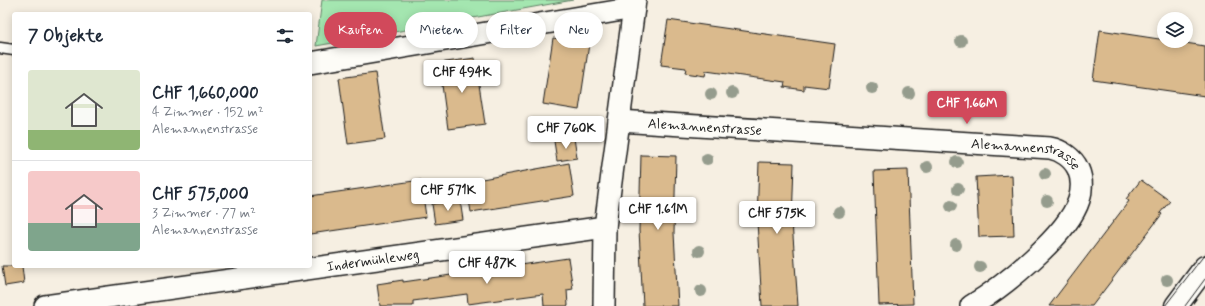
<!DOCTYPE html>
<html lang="de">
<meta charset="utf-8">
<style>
body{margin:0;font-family:Mynerve,sans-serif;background:#f6f6f7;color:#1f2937;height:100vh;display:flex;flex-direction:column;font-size:15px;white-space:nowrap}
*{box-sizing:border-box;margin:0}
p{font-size:13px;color:#747a83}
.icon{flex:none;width:22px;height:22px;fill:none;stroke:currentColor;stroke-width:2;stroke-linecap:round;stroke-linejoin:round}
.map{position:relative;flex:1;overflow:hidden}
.side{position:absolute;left:12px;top:12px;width:300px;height:256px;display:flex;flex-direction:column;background:#fff;border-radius:4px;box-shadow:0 2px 10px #0003}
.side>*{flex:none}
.guide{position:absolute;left:324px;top:12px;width:380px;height:36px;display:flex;gap:8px}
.fabs{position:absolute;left:1157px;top:12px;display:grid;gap:8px}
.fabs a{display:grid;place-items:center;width:36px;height:36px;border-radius:50%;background:#fff;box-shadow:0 2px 10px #0003;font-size:20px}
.price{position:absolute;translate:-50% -34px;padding:0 9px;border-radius:4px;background:#fff;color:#222;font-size:13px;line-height:26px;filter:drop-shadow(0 1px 2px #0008)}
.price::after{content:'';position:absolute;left:50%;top:24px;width:12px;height:9px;margin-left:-6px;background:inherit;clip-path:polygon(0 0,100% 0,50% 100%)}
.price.current{background:#d1495b;color:#fff}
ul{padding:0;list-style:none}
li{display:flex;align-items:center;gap:12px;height:100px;padding:0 16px}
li+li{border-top:1px solid #e0e1e3}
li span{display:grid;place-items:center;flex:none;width:112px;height:80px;border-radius:4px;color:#555}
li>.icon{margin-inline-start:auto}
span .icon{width:48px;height:48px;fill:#fffc;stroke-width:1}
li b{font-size:17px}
h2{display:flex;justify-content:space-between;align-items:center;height:48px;padding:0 16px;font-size:17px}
.tag{padding:0 14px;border-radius:18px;background:#fff;box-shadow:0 2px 10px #0003;font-size:14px;line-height:36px}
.tag.current{background:#d1495b;color:#fff}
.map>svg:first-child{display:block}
.green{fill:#a4e6b0;stroke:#608166}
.building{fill:#daba8d;stroke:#1c1c1c}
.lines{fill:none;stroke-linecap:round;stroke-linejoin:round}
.service-casing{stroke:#1c1c1c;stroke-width:13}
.minor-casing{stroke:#1c1c1c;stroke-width:24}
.tertiary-casing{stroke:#1c1c1c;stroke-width:25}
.service{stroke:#fdfcf7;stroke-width:10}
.minor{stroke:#fdfcf7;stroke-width:21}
.tertiary{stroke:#fdfcf7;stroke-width:22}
.tram{stroke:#1c1c1c;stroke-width:1}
.tree{fill:#959c8d}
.labels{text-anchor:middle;stroke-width:3;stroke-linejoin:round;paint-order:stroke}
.street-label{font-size:14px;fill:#1c1c1c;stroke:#fdfcf7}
</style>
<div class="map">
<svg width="1205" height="306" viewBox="0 0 1205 306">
<rect width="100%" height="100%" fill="#f6efe2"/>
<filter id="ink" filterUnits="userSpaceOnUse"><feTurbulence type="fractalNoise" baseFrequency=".025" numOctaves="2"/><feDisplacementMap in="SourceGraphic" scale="8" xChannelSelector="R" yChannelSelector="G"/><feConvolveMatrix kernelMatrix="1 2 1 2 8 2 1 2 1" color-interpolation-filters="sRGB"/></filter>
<g filter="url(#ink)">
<!-- green -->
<polygon class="green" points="322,0 573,0 316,46"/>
<!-- building -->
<g class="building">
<polygon points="668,20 835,44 829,88 804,85 804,90 784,87 785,82 706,71 705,76 685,73 686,68 661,65"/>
<polygon points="1100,30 1205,46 1205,96 1093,80"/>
<polygon points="553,38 589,44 579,110 543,104"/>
<polygon points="475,58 485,124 448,129 439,63"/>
<polygon points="375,73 385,139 348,144 339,78"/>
<polygon points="574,138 577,158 557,161 554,141"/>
<polygon points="641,155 676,156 674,233 678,306 643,306 639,230"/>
<polygon points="759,162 794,163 792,222 798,306 762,306 757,221"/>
<polygon points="569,163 574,196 471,212 466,182"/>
<polygon points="908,170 913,304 879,305 874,171"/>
<polygon points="1012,175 1014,236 979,237 976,177"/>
<polygon points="421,180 426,217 310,234 310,196"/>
<polygon points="1141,180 1170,201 1160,213 1162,214 1092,306 1049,306 1129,201 1126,199"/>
<polygon points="460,200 463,220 435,224 432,204"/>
<polygon points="568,258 573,289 567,290 568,306 544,306 543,294 468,304 467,294 413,301 413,306 380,306 377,284 403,280 403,282"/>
<polygon points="2,266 22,266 24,283 5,286"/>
</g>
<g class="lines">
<!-- service casing -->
<g class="service-casing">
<polyline id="service" points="0,48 14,50"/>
</g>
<!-- minor casing -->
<g class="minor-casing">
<g id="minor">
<polyline points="310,63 634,8"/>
<path id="s1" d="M619 121 1050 148C1061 150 1073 158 1078 169 1082 178 1082 190 1079 200 1068 235 1003 287 971 306"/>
<path id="s2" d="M45 306 605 227"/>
<polyline points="604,306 605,227 635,0"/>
</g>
</g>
<!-- tertiary casing -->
<g class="tertiary-casing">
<polyline id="tertiary" points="1176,306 1205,267"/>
</g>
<!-- service -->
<use href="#service" class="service"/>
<!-- minor -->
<use href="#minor" class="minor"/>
<!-- tertiary -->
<use href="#tertiary" class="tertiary"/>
<!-- tram -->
<g class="tram">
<polyline points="1165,306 1205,254"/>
<polyline points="1185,306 1205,279"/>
</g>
</g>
<!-- trees -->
<g class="tree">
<circle cx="961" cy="41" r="6"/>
<circle cx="872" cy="88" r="6"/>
<circle cx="732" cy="93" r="6"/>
<circle cx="909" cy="93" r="6"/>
<circle cx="711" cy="94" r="6"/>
<circle cx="940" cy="105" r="6"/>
<circle cx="991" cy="109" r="6"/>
<circle cx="707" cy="159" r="6"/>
<circle cx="957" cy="162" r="6"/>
<circle cx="927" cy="167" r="6"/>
<circle cx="1045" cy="174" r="6"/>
<circle cx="958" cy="189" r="6"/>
<circle cx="1047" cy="201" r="6"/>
<circle cx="951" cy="206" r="6"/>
<circle cx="839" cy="212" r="6"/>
<circle cx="956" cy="245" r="6"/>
<circle cx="699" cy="251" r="6"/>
<circle cx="980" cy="267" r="6"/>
<circle cx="1167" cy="280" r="6"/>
<circle cx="701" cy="291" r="6"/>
</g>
</g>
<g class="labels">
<!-- street labels -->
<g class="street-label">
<text dy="5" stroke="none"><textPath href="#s1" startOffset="86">Alemannenstrasse</textPath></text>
<text dy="5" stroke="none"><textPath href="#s1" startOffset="410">Alemannenstrasse</textPath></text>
<text dy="5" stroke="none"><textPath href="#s2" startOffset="331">Indermühleweg</textPath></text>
</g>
</g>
</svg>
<div class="fabs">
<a><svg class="icon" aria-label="layers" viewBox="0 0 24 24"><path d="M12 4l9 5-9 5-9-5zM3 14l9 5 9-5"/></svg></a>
</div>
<b class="price" style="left:462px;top:94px">CHF 494K</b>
<b class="price current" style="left:967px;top:125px">CHF 1.66M</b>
<b class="price" style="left:566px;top:150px">CHF 760K</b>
<b class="price" style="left:448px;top:212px">CHF 571K</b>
<b class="price" style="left:658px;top:231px">CHF 1.61M</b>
<b class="price" style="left:777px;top:235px">CHF 575K</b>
<b class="price" style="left:487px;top:285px">CHF 487K</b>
<div class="guide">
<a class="tag current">Kaufen</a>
<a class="tag">Mieten</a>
<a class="tag">Filter</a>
<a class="tag">Neu</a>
</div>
<section class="side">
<h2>7 Objekte<svg class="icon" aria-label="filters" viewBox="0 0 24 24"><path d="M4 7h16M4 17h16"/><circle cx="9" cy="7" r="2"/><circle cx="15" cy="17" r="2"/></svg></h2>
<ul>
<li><span style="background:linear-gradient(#dfe7d0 75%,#8fb573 0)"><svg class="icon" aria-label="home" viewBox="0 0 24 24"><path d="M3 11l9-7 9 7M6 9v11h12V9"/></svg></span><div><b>CHF 1,660,000</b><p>4 Zimmer · 152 m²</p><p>Alemannenstrasse</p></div></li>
<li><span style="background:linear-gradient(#f6c9c9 65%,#7fa58c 0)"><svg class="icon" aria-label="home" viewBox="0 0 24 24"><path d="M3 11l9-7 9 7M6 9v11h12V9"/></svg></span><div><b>CHF 575,000</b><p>3 Zimmer · 77 m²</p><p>Alemannenstrasse</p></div></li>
</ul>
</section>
</div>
